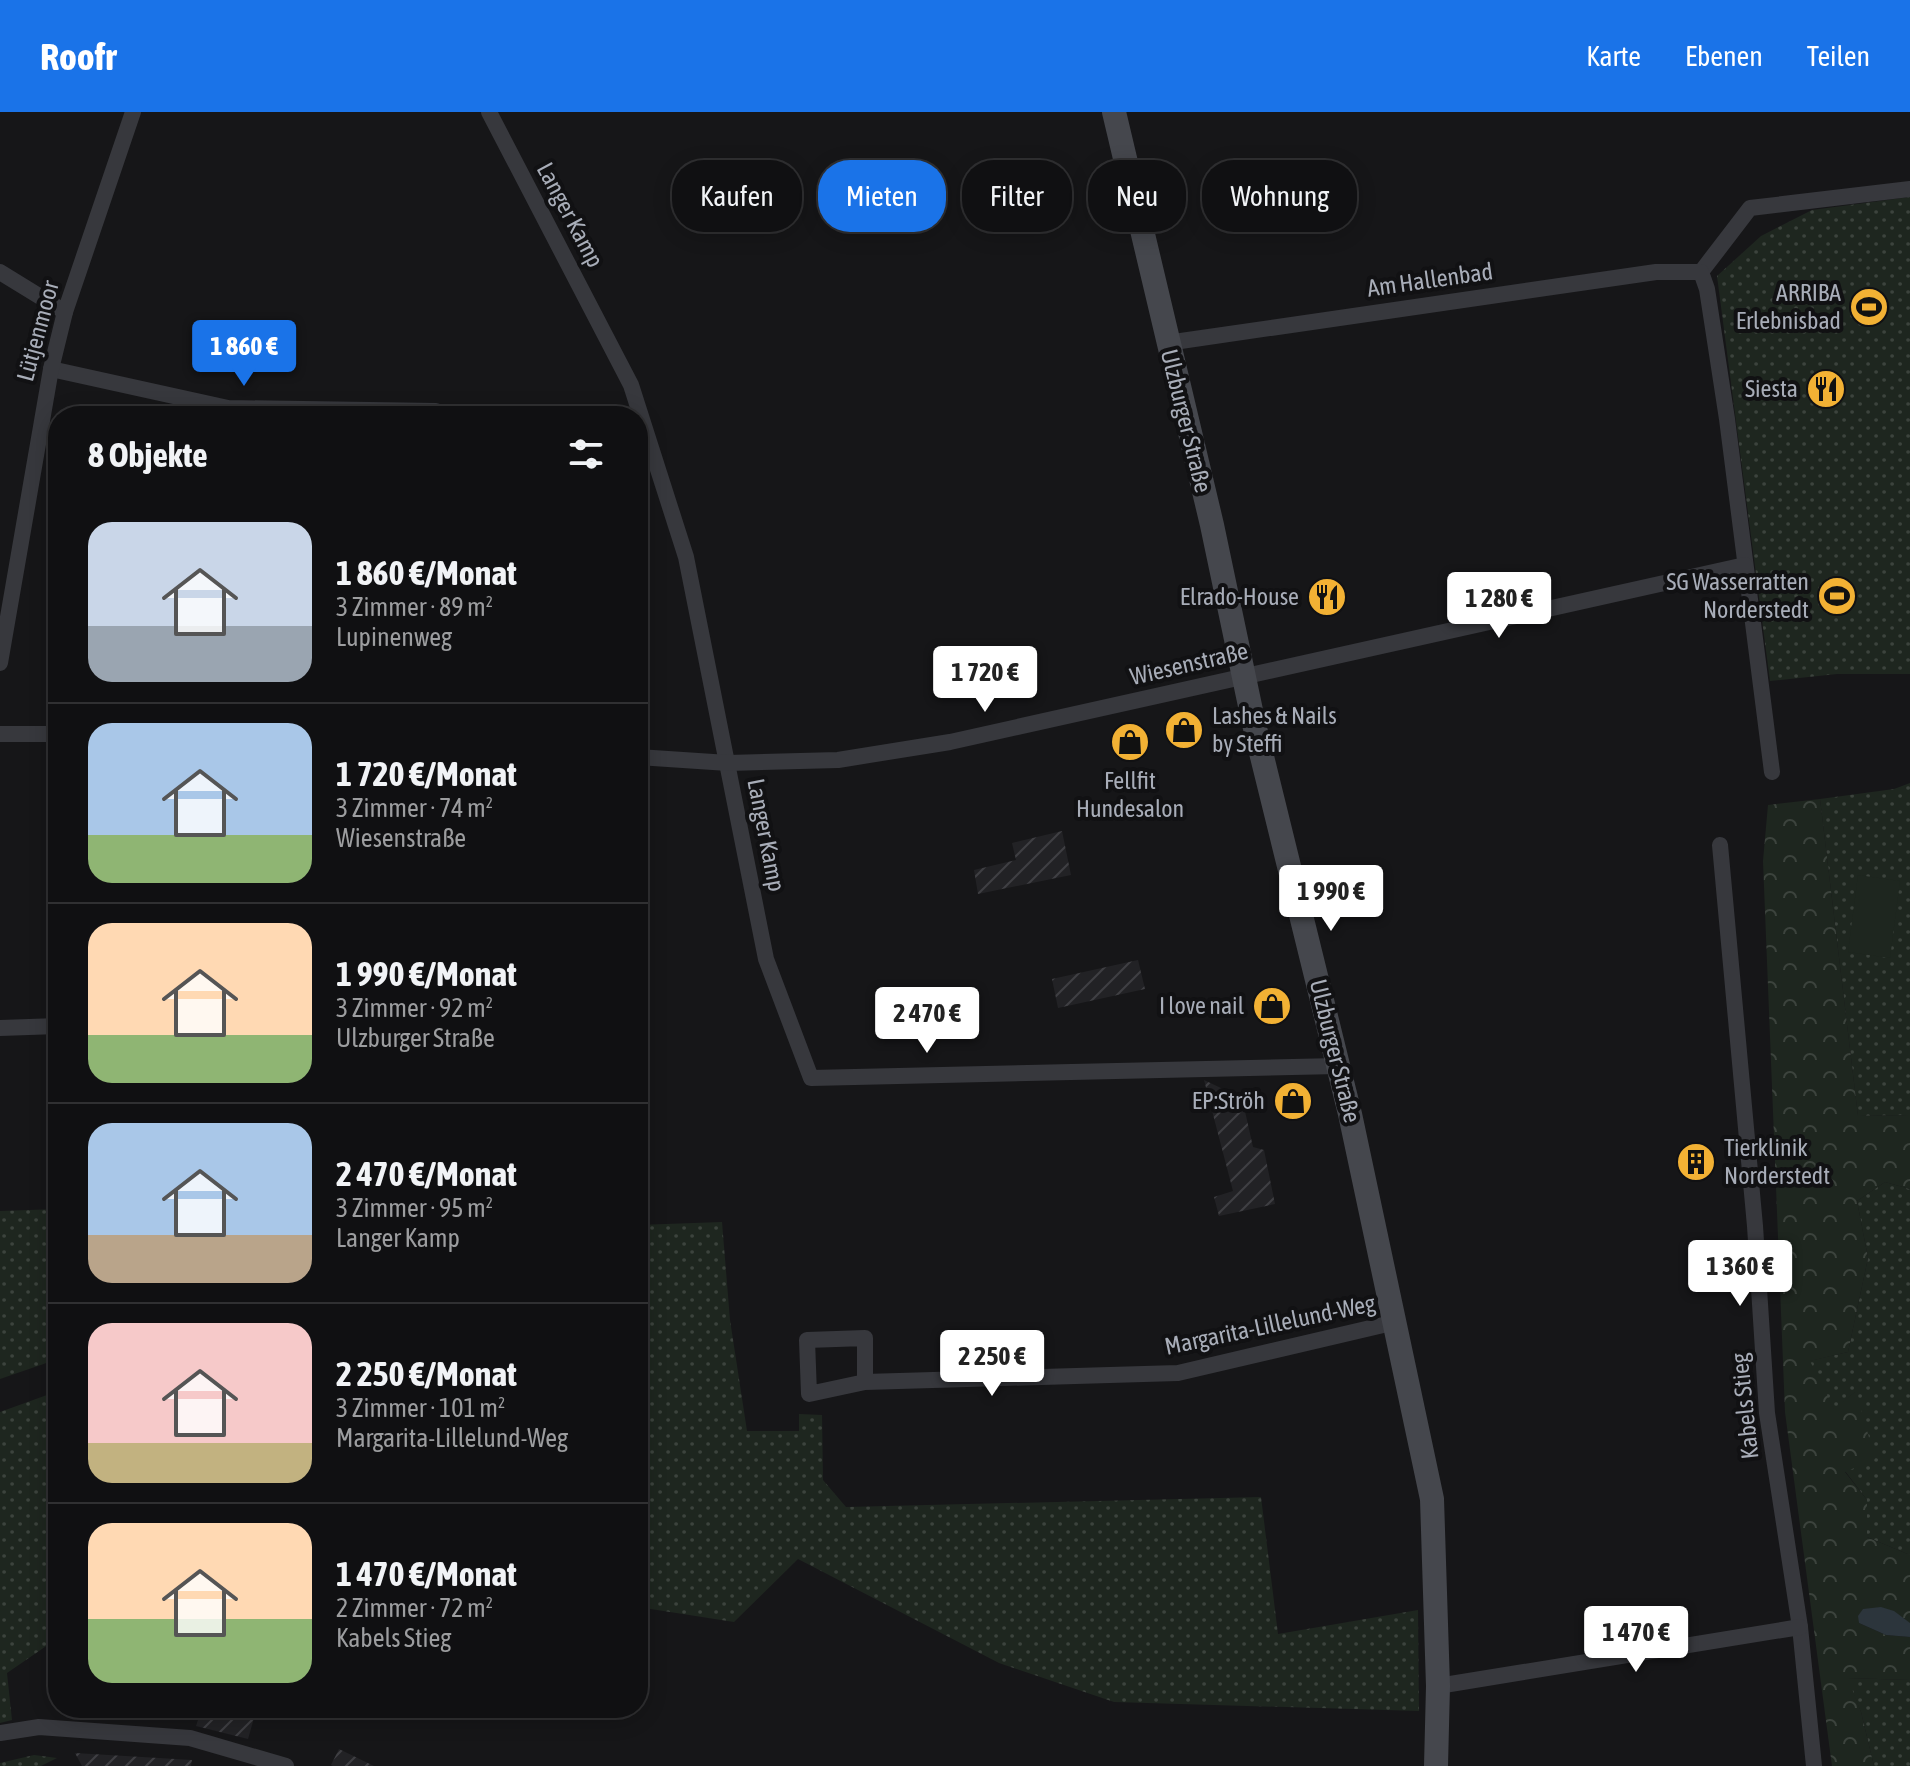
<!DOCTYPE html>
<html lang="de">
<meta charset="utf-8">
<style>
body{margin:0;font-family:"Asap Condensed",sans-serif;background:#19191b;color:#f1f3f6;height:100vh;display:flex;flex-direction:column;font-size:30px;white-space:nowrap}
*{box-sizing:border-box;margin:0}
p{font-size:26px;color:#9c9d9f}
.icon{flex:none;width:44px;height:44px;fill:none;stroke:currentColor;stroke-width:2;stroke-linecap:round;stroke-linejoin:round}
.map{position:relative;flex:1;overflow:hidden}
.drawer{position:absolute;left:48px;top:294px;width:600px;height:1312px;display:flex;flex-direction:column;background:#101012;border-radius:32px;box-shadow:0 4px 20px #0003,0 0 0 2px #303032}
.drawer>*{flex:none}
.guide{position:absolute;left:672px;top:48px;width:760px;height:72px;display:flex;gap:16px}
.price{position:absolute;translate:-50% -68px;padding:0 18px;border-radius:8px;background:#fff;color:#222;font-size:26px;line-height:52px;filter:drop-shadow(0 2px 4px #0008)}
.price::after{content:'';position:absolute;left:50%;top:48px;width:24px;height:18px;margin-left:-12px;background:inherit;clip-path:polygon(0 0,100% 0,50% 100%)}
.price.selected{background:#1a73e8;color:#fff}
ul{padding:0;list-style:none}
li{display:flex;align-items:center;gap:24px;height:200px;padding:0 40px}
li+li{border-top:2px solid #303032}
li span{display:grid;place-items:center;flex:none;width:224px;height:160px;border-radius:24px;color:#555}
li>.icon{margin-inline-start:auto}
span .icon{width:96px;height:96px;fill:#fffc;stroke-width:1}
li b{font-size:34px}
h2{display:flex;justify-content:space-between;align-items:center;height:96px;padding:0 40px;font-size:34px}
.tag{padding:0 28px;border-radius:32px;background:#101012;box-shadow:0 4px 20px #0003,0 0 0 2px #303032;font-size:28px;line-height:72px}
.tag.selected{background:#1a73e8;color:#fff}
header{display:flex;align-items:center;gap:48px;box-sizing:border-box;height:112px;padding:0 40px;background:#1a73e8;color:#fff}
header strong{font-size:38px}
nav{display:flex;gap:44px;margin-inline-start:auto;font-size:28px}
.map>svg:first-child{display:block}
.industrial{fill:url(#industrial-furrows)}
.green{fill:url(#green-dots)}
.forest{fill:url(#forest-crowns)}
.pitch{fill:#1e261f}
.water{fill:#2c353c}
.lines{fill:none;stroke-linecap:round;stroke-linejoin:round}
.minor{stroke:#37383d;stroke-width:16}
.secondary{stroke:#45474d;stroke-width:24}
.labels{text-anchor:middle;stroke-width:8;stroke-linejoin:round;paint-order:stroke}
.street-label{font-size:24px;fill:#a8adb8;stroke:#111113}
.poi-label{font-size:24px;fill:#a8adb8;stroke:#111113;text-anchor:end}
</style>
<header>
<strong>Roofr</strong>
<nav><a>Karte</a><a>Ebenen</a><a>Teilen</a></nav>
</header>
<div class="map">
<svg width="1910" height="1654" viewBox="0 0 1910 1654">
<defs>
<pattern id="industrial-furrows" width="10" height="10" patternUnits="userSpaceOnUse" patternTransform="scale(2)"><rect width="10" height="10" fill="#222225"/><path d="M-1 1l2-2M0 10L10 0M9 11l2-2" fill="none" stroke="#3f3f43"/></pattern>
<pattern id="green-dots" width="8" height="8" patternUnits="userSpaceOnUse" patternTransform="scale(2)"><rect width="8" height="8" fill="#1e261f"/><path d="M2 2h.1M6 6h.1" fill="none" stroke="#3c433d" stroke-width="1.8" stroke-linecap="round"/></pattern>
<pattern id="forest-crowns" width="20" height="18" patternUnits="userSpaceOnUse" patternTransform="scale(2)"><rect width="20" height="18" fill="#1e261f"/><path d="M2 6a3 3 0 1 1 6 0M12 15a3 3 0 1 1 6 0" fill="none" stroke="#3c433d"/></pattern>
</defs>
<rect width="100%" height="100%" fill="#161618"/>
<!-- industrial -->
<g class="industrial">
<polygon points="1062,719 1071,763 978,782 974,758 1016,748 1012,731"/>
<polygon points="1138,848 1145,877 1058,896 1052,867"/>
<polygon points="1204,968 1242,986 1253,1035 1264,1038 1275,1092 1219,1104 1214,1085 1233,1079"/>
<polygon points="202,1596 213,1596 254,1606 248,1627 196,1614"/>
<polygon points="339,1637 374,1654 333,1654 331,1653"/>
<polygon points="75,1641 192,1648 191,1654 82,1654"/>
</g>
<!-- green -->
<g class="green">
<polygon points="1910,85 1910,562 1837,562 1770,569 1717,164 1761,124 1812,98"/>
<polygon points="1910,671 1910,1003 1858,1004 1820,687 1894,677"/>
<polygon points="1885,1070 1910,1077 1910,1443 1867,1425 1867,1388 1845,1359 1855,1280 1834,1298 1809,1249 1848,1240 1868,1146 1857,1089"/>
<polygon points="58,1097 58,1247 0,1267 0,1099"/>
<polygon points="722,1110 730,1208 747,1319 799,1319 799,1302 822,1303 823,1368 846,1395 1261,1385 1278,1522 1418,1498 1419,1599 1114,1590 999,1551 798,1447 734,1510 638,1495 638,1289 642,1288 638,1237 638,1113"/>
<polygon points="58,1279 58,1526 7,1561 12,1608 0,1611 0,1300"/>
<polygon points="1847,1566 1910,1568 1910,1654 1874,1654 1861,1600"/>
<polygon points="34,1643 57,1646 41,1654 0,1654 0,1651"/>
</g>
<!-- forest -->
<polygon class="forest" points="1820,687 1858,1004 1910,1003 1910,1077 1885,1070 1857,1089 1868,1146 1848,1240 1810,1249 1834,1297 1856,1279 1875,1347 1845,1360 1867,1388 1867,1425 1910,1443 1910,1511 1859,1511 1886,1523 1910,1525 1910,1568 1848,1566 1861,1600 1874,1654 1832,1654 1785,1300 1763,749 1768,693"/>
<!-- pitch -->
<polygon class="pitch" points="1858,763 1900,769 1890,846 1848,840"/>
<!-- water -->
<polygon class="water" points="1881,1495 1894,1499 1910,1511 1910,1525 1886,1523 1859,1511 1858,1504 1863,1497"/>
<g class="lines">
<!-- minor -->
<g class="minor">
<polyline points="489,0 631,273 686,445 766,847 811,966 1338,954"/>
<polyline points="0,160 65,200"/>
<polyline points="1701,160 1750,96 1910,77"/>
<polyline points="1167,231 1656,160 1701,160 1707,177 1727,307 1772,660"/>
<polyline points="51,257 228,296 436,299"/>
<polyline points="0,551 51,257 65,200 133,0"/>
<polyline points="0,622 58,622"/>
<polyline points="638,645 728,651 838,648 950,630 1745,453"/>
<polyline points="1720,733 1755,1114 1767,1301 1800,1515 1814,1654"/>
<polyline points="0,916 58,914"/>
<polyline points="865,1270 865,1226 807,1228 809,1282 865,1270 1178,1261 1396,1210"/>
<polyline points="1438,1574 1800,1515"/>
<polyline points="0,1621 39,1615 190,1626 286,1654"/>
</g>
<!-- secondary -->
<polyline class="secondary" points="1114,0 1212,413 1253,608 1350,1002 1432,1387 1438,1574 1436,1654"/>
</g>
<!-- icons -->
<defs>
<g id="stadium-disc" transform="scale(2)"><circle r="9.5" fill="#f2b134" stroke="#111113"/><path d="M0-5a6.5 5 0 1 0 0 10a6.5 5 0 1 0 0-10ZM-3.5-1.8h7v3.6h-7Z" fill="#111"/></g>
<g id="restaurant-disc" transform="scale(2)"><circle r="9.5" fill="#f2b134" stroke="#111113"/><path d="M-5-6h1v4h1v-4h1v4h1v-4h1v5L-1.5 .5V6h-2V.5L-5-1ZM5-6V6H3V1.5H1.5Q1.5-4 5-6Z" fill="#111"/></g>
<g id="shop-disc" transform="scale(2)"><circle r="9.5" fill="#f2b134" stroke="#111113"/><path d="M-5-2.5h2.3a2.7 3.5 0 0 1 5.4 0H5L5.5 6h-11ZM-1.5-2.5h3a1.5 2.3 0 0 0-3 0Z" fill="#111"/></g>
<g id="building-disc" transform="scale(2)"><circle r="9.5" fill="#f2b134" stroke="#111113"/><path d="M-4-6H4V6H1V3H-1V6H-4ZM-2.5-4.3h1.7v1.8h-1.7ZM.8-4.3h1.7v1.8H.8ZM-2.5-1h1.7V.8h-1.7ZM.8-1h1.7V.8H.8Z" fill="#111"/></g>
</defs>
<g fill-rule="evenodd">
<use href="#stadium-disc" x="1869" y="195"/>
<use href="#restaurant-disc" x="1826" y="277"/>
<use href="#stadium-disc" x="1837" y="484"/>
<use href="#restaurant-disc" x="1327" y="485"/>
<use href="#shop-disc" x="1184" y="618"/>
<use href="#shop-disc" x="1130" y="630"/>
<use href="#shop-disc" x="1272" y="894"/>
<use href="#shop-disc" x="1293" y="989"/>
<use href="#building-disc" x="1696" y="1050"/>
</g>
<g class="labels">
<!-- street labels -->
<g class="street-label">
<text transform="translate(570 103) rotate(62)" y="8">Langer Kamp</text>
<text transform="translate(1430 168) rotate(-8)" y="8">Am Hallenbad</text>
<text transform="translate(38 219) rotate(-75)" y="8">Lütjenmoor</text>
<text transform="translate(1186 309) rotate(76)" y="8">Ulzburger Straße</text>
<text transform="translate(1189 552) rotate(-13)" y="8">Wiesenstraße</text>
<text transform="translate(766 723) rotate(79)" y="8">Langer Kamp</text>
<text transform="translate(1335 939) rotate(76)" y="8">Ulzburger Straße</text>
<text transform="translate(1270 1213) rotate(-12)" y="8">Margarita-Lillelund-Weg</text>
<text transform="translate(1745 1294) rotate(-96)" y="8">Kabels Stieg</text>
</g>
<!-- poi labels -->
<g class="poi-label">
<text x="1841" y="189">ARRIBA<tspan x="1841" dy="28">Erlebnisbad</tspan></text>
<text x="1798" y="285">Siesta</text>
<text x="1809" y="478">SG Wasserratten<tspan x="1809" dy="28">Norderstedt</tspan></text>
<text x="1299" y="493">Elrado-House</text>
<text x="1212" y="612" text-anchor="start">Lashes &amp; Nails<tspan x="1212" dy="28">by Steffi</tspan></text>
<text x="1130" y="677" text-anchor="middle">Fellfit<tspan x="1130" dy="28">Hundesalon</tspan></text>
<text x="1244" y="902">I love nail</text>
<text x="1265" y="997">EP:Ströh</text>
<text x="1724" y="1044" text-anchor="start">Tierklinik<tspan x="1724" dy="28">Norderstedt</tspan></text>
</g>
</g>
</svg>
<b class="price selected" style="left:244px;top:276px">1 860 €</b>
<b class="price" style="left:1499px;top:528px">1 280 €</b>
<b class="price" style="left:985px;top:602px">1 720 €</b>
<b class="price" style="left:1331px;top:821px">1 990 €</b>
<b class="price" style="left:927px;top:943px">2 470 €</b>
<b class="price" style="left:1740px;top:1196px">1 360 €</b>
<b class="price" style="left:992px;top:1286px">2 250 €</b>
<b class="price" style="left:1636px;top:1562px">1 470 €</b>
<div class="guide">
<a class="tag">Kaufen</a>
<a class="tag selected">Mieten</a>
<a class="tag">Filter</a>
<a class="tag">Neu</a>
<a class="tag">Wohnung</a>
</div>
<section class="drawer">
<h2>8 Objekte<svg class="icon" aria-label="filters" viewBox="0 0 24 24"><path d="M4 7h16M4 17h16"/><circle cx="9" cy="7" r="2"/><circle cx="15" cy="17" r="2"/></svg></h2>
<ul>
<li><span style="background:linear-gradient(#c9d6e8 65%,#9aa5b1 0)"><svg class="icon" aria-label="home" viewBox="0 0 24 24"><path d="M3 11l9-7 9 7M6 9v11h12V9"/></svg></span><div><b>1 860 €/Monat</b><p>3 Zimmer · 89 m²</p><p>Lupinenweg</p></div></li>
<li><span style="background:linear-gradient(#a9c7e8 70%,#8fb573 0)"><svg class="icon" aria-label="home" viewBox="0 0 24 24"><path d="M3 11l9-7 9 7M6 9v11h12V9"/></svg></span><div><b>1 720 €/Monat</b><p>3 Zimmer · 74 m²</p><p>Wiesenstraße</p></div></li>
<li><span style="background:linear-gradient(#ffd9b3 70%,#8fb573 0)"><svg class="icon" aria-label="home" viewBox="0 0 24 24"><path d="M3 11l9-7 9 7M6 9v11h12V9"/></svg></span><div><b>1 990 €/Monat</b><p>3 Zimmer · 92 m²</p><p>Ulzburger Straße</p></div></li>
<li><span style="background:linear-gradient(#a9c7e8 70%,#b9a48a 0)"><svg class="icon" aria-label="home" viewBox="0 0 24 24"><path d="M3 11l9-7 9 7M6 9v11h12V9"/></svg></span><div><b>2 470 €/Monat</b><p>3 Zimmer · 95 m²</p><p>Langer Kamp</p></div></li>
<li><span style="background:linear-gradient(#f6c9c9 75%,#c2b280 0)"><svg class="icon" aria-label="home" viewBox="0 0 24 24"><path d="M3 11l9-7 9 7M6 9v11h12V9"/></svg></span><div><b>2 250 €/Monat</b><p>3 Zimmer · 101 m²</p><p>Margarita-Lillelund-Weg</p></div></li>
<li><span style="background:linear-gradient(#ffd9b3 60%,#8fb573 0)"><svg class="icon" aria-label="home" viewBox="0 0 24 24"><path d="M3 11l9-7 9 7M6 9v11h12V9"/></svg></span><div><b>1 470 €/Monat</b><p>2 Zimmer · 72 m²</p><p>Kabels Stieg</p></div></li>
</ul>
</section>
</div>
